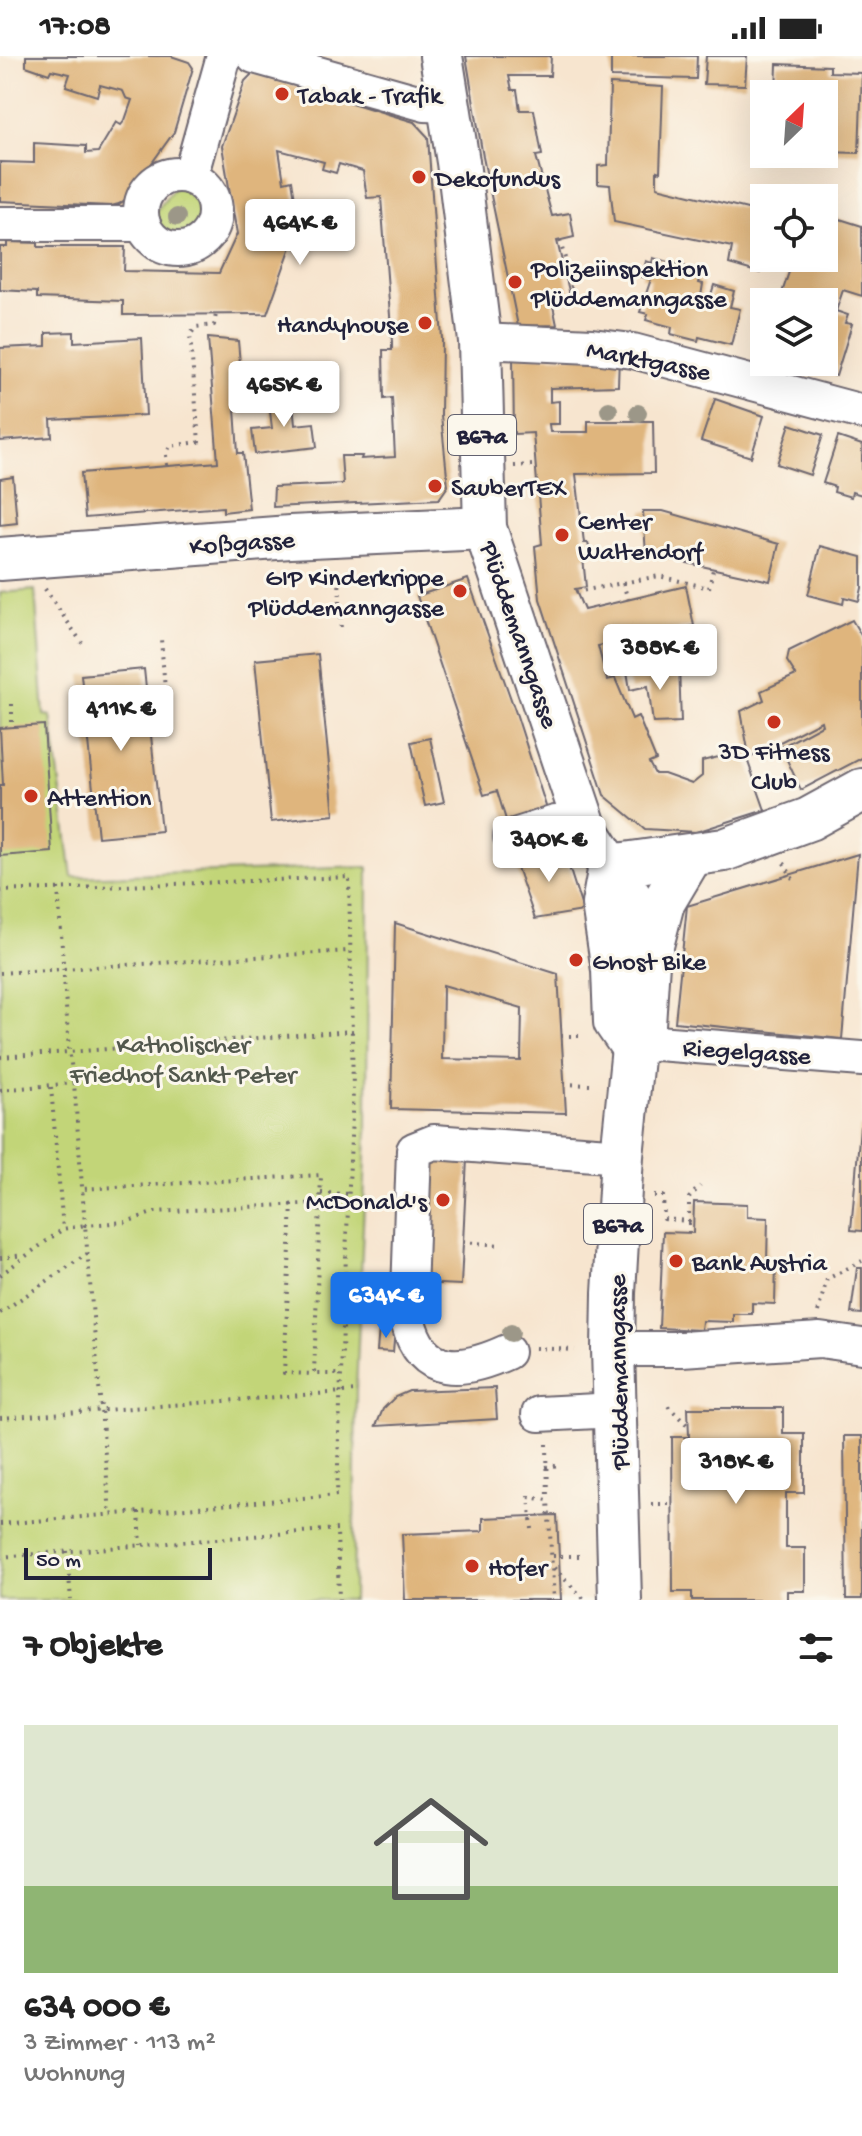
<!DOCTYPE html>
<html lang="de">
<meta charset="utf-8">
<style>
body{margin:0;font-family:"Gochi Hand",sans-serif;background:#f6f6f6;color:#222;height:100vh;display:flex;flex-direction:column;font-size:30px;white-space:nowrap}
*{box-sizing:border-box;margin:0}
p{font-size:26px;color:#767676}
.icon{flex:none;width:44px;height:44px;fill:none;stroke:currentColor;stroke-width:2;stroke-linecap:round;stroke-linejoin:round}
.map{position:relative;height:1544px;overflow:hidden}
.sheet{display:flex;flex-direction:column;background:#fff;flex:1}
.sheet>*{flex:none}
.needle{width:52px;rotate:25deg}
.controls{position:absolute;left:750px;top:24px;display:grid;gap:16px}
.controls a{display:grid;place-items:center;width:88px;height:88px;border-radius:0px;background:#fff;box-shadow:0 8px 32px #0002;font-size:40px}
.scale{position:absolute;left:24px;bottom:20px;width:188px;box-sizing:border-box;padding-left:8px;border:4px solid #22223b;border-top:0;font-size:22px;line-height:28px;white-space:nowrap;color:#22223b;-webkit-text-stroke:6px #fbf7ec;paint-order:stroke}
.price{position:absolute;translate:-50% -68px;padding:0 18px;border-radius:8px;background:#fff;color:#222;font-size:26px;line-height:52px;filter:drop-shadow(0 2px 4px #0008)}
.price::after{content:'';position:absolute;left:50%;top:48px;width:24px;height:18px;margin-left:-12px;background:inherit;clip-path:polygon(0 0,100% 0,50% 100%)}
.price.on{background:#1a73e8;color:#fff}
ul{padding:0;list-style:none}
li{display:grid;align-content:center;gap:16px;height:424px;padding:0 24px}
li+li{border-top:2px solid #e0e0e0}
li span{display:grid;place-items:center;height:248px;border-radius:0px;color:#555}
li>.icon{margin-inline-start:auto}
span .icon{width:144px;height:144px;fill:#fffc;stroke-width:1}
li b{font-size:34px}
h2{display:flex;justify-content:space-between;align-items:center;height:96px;padding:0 24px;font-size:34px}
.status{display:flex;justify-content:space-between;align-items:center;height:56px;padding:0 40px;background:#fff;direction:ltr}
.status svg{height:22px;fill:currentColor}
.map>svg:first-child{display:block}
.green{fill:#c2d578;stroke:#727c5a;stroke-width:2}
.building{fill:#dfb57d;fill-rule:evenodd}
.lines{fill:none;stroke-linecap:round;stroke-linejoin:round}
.minor-casing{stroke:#6d666f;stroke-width:38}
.major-casing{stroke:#6d666f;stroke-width:46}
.path{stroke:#6d666f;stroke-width:4;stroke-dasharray:2 6;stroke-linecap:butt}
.minor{stroke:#fff;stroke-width:34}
.major{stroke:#fff;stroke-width:42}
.tree{fill:#9c9788}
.poi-dot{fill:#c8321e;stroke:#fbf7ec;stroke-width:3}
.labels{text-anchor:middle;stroke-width:6;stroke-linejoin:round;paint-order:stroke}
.shield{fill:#fbf7ec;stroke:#636270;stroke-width:2}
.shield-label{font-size:24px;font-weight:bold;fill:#22223b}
.poi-label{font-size:26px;fill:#22223b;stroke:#fbf7ec;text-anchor:start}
.street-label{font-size:26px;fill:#22223b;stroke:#fbf7ec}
.park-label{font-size:26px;fill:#52584d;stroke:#fbf7ec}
</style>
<div class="status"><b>17:08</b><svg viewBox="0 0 49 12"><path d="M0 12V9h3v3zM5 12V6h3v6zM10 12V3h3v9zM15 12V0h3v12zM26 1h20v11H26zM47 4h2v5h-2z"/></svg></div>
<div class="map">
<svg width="862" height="1544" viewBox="0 0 862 1544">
<rect width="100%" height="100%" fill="#fbf7ec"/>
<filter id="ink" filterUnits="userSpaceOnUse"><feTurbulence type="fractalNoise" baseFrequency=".0125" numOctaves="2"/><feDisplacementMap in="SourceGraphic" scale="16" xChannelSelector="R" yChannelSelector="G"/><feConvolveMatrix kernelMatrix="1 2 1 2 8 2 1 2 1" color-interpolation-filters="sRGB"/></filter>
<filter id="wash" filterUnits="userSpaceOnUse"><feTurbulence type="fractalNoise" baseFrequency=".006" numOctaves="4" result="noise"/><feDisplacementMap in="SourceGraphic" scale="32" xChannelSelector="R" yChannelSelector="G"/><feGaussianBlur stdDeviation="1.8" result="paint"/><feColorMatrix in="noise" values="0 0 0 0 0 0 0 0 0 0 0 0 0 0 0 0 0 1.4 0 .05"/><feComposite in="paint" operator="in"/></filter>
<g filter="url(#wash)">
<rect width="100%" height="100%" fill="#f7e5cf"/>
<!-- green -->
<g class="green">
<path d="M178 127 196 135C198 147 201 162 197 174 192 190 164 194 157 176 155 172 156 162 155 157Z"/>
<polygon points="35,534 44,659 51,660 72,821 368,811 367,1076 356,1335 353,1544 0,1544 0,537"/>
</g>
<g id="blocks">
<!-- building -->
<g class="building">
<polygon points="26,0 171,0 189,6 193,12 174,76 126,143 119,148 111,150 0,145 0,106 34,107 34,87 86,90 86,97 98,96 116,66 121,69 125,64 132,44 126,42 123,35 100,29 97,40 66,30 70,18 51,14 49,18 26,10"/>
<polygon points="466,0 551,0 550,20 509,20 512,34 517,34 520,54 534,54 542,99 536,100 552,160 570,157 574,181 557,185 570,239 552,245 557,269 518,270 483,101"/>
<polygon points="611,0 697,0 696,23 611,21"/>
<polygon points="706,0 747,0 745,29 704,28"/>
<polygon points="777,8 830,10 830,16 862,17 859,97 824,96 824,38 776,38"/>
<polygon points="253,17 414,66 428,81 442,283 441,359 448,430 439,443 273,451 274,431 343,428 341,400 362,400 361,403 395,401 392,342 384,343 383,294 392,294 392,286 381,141 367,142 363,115 339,108 336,117 322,113 324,106 279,94 284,126 292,124 299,168 291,170 293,185 267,258 123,259 123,245 37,242 37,236 0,234 0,191 7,191 7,186 38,187 38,191 125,191 124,215 219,217 237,178 222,90 245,25"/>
<polygon points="610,28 663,31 660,116 657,115 657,131 764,157 764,197 760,217 729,208 732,191 614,166 610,129 598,128 598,110 608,109"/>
<polygon points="824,158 862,170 862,240 843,234 836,255 848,259 845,267 852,268 836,320 794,307 824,306 824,246 787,246 780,243 792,207 796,208 798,202 824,202"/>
<polygon points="653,202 702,215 699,227 703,228 701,240 710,242 714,229 734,235 730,251 740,253 731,289 699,281 698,285 671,278 672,271 646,264 648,258 640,256 651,223 642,221 646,205 652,207"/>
<polygon points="74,276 74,286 142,282 146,359 51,364 52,381 0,385 0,292 46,290 46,277"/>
<polygon points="208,282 238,285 244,353 235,353 238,397 243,397 249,453 223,456 223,451 85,462 81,417 218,406"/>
<polygon points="513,300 619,300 618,330 550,332 550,346 559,345 559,368 549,368 550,376 588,376 588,365 653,365 654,417 576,418 584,487 588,487 591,500 583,502 586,531 575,533 584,554 686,530 694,570 598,590 607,624 615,622 632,663 638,660 656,704 649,707 655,718 664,718 692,728 702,720 702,705 748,694 741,655 764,644 761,635 796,619 787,605 789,595 852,564 862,581 862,702 801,734 781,691 822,669 821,665 747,703 765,754 696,776 645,773 604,739 540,543 535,490 542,488 533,377 514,378"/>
<polygon points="292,337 295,369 314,367 317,391 255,398 252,374 272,372 268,339"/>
<polygon points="715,343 764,360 751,401 701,385"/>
<polygon points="790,368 823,379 810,419 777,408"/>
<polygon points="838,381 862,389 862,439 852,436 851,441 834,436 835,431 823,427"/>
<polygon points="13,421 17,467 0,469 0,423"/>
<polygon points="643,455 663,455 779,488 770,525 646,498"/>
<polygon points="820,490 862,501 862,532 859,545 844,541 843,548 808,539"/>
<polygon points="468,523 517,660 551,766 511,780 497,735 484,739 417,540"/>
<polygon points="318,598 334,759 271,766 255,604"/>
<polygon points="679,610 681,666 653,667 648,630 630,634 627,615"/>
<polygon points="144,613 161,775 98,781 81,619"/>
<polygon points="44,669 52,796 0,800 0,729 3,729 0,672"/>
<polygon points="430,682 444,746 425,750 411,686"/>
<polygon points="564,795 583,855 535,863 514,803 516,800"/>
<polygon points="858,798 842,983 675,966 687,850"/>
<path d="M395 867 558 918 566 1057 391 1053ZM443 929 522 952 521 1005 442 1003Z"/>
<polygon points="860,1071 862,1071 862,1175 851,1174"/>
<polygon points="424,1100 467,1102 461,1229 418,1227"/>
<polygon points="694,1146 747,1148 747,1161 768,1162 767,1205 776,1206 775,1248 752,1247 752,1258 733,1258 733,1266 702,1265 701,1274 659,1272 663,1176 693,1177"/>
<polygon points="857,1212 862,1212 862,1258 851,1257"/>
<polygon points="379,1272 395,1273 393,1296 377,1295"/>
<polygon points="495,1332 497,1363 376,1370 383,1353 395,1341 409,1335"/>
<polygon points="688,1352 783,1352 783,1377 804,1377 804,1437 786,1437 786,1492 805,1492 805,1535 787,1535 787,1544 692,1544 692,1536 673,1536 672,1381 689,1381"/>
<polygon points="844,1380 862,1380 862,1543 846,1543"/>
<polygon points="557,1459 561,1544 405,1544 402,1478 483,1475 483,1462"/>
</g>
</g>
</g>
<g filter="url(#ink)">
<use href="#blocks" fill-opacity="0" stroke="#6d666f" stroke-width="2"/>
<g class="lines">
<!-- minor casing -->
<g class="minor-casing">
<g id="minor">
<polyline points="254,0 425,48 448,49"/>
<circle cx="178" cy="156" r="37"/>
<polyline points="190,121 224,0"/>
<polyline points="0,168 143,168"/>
<polyline points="480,285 592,290 633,295 862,356"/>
<polyline points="511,781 555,767"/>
<polyline points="633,992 657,987 862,1003"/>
<polyline points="613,1293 682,1293 820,1284 862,1290"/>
<path d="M507 1296C463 1316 422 1322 408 1265L414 1094 434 1086 622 1100"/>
<polyline points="539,1358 616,1354"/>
</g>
</g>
<!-- major casing -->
<g class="major-casing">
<g id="major">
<polyline points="441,0 458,106 480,285 485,472 586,773 630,841 648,907 644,969 633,992 622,1100 614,1237 613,1293 620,1544"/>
<polyline points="0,503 290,481 485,472"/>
<polyline points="610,810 724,794 809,763 862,734"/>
<polyline points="610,810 603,848 613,914 615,966 633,992"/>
<polyline points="648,905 663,847 691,800"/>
</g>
</g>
<!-- path -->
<g class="path">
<polyline points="560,185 573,230 569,232"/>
<polyline points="167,409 166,399 170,390 199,386 190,279 196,271 214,269 216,258"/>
<polyline points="514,410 534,409"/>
<polyline points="339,521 341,577"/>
<polyline points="623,527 628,544"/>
<polyline points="45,533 82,587"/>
<polyline points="576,536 659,520 709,532 713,513"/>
<polyline points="12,648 12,672"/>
<polyline points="150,673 168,672 161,583"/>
<polyline points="784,807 794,825"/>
<polyline points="58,832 69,995 74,1027"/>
<polyline points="0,835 349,821 353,1035 341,1318"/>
<polyline points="0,917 349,895"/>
<polyline points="561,980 585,980"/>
<polyline points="0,1001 353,975"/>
<polyline points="564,1028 590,1029"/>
<polyline points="51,1031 63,1173"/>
<polyline points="0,1034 74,1027 85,1169 126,1166 155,1156 321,1147"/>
<polyline points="321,1137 349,1138"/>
<polyline points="654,1140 663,1140 664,1163 689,1165 689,1142 700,1130"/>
<polyline points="292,1148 284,1317 314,1318"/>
<polyline points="689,1177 689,1165 693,1165"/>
<polyline points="463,1186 500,1189"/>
<polyline points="0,1202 23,1199"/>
<polyline points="0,1219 63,1173 85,1169 110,1457"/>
<polyline points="818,1256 827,1223 862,1205"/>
<polyline points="0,1257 87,1198"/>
<polyline points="535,1292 575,1294"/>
<polyline points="668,1350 688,1370"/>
<polyline points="0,1362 356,1335"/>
<polyline points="547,1388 548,1444"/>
<polyline points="546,1411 559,1409"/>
<polyline points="651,1448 672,1448"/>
<polyline points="139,1456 141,1489"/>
<polyline points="0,1468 337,1439 341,1318 314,1318 321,1119 82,1133"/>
<polyline points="532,1473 529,1441 548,1444 554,1544"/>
<polyline points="67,1495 71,1544"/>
<polyline points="553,1500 582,1500"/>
<polyline points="0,1501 337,1473 339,1544"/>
<polyline points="554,1512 585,1544"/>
</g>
<!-- minor -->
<use href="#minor" class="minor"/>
<!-- major -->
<use href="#major" class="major"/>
</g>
<!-- trees -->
<g class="tree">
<circle cx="177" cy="161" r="9"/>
<circle cx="609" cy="354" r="9"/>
<circle cx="638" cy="357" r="9"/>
<circle cx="511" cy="1277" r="9"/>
</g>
</g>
<!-- markers -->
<g class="poi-dot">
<circle cx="282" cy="38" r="8"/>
<circle cx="419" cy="121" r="8"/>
<circle cx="515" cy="226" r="8"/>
<circle cx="425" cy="267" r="8"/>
<circle cx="435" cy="430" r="8"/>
<circle cx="562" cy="479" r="8"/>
<circle cx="460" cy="535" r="8"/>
<circle cx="774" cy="666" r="8"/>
<circle cx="31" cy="740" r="8"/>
<circle cx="576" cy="904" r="8"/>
<circle cx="443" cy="1144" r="8"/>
<circle cx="676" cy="1205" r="8"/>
<circle cx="472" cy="1510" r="8"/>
</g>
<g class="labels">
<!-- shield labels -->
<g class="shield">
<rect x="448" y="359" width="68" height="40" rx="6"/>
<rect x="584" y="1148" width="68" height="40" rx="6"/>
</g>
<g class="shield-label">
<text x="482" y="387">B67a</text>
<text x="618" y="1176">B67a</text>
</g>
<!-- poi labels -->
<g class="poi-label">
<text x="298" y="47">Tabak - Trafik</text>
<text x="435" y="130">Dekofundus</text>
<text x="531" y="220">Polizeiinspektion<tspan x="531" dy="30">Plüddemanngasse</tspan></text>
<text x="409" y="276" text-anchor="end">Handyhouse</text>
<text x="451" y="439">SauberTEX</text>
<text x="578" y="473">Center<tspan x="578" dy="30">Waltendorf</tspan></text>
<text x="444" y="529" text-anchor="end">GIP Kinderkrippe<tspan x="444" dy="30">Plüddemanngasse</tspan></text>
<text x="774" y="703" text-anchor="middle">3D Fitness<tspan x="774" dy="30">Club</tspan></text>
<text x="47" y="749">Attention</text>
<text x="592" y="913">Ghost Bike</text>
<text x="427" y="1153" text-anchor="end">McDonald's</text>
<text x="692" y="1214">Bank Austria</text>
<text x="488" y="1519">Hofer</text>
</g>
<!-- street labels -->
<g class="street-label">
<text transform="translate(649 303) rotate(11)" y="9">Marktgasse</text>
<text transform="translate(242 485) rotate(-4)" y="9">Koßgasse</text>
<text transform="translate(521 578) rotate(71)" y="9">Plüddemanngasse</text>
<text transform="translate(747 994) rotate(4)" y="9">Riegelgasse</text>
<text transform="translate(617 1316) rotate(-91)" y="9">Plüddemanngasse</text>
</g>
<!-- park labels -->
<g class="park-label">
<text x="183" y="996">Katholischer<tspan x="183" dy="30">Friedhof Sankt Peter</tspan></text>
</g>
</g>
</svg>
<div class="controls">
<a><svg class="needle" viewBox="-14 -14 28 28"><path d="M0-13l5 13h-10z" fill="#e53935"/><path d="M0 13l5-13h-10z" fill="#767676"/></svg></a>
<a><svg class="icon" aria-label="locate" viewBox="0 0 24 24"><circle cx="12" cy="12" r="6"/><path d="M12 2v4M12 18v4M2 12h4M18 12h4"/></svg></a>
<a><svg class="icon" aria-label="layers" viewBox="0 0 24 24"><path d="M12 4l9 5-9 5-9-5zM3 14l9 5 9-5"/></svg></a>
</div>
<div class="scale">50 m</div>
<b class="price" style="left:300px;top:211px">464K €</b>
<b class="price" style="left:284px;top:373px">465K €</b>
<b class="price" style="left:660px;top:636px">388K €</b>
<b class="price" style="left:121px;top:697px">411K €</b>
<b class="price" style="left:549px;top:828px">340K €</b>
<b class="price on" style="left:386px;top:1284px">634K €</b>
<b class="price" style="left:736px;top:1450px">318K €</b>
</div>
<section class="sheet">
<h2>7 Objekte<svg class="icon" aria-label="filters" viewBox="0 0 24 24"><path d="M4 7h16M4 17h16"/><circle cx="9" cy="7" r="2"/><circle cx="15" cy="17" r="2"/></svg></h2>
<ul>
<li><span style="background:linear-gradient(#dfe7d0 65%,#8fb573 0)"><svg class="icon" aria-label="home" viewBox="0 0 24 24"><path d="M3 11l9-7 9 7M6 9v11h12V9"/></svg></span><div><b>634 000 €</b><p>3 Zimmer · 113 m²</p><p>Wohnung</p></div></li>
</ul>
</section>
